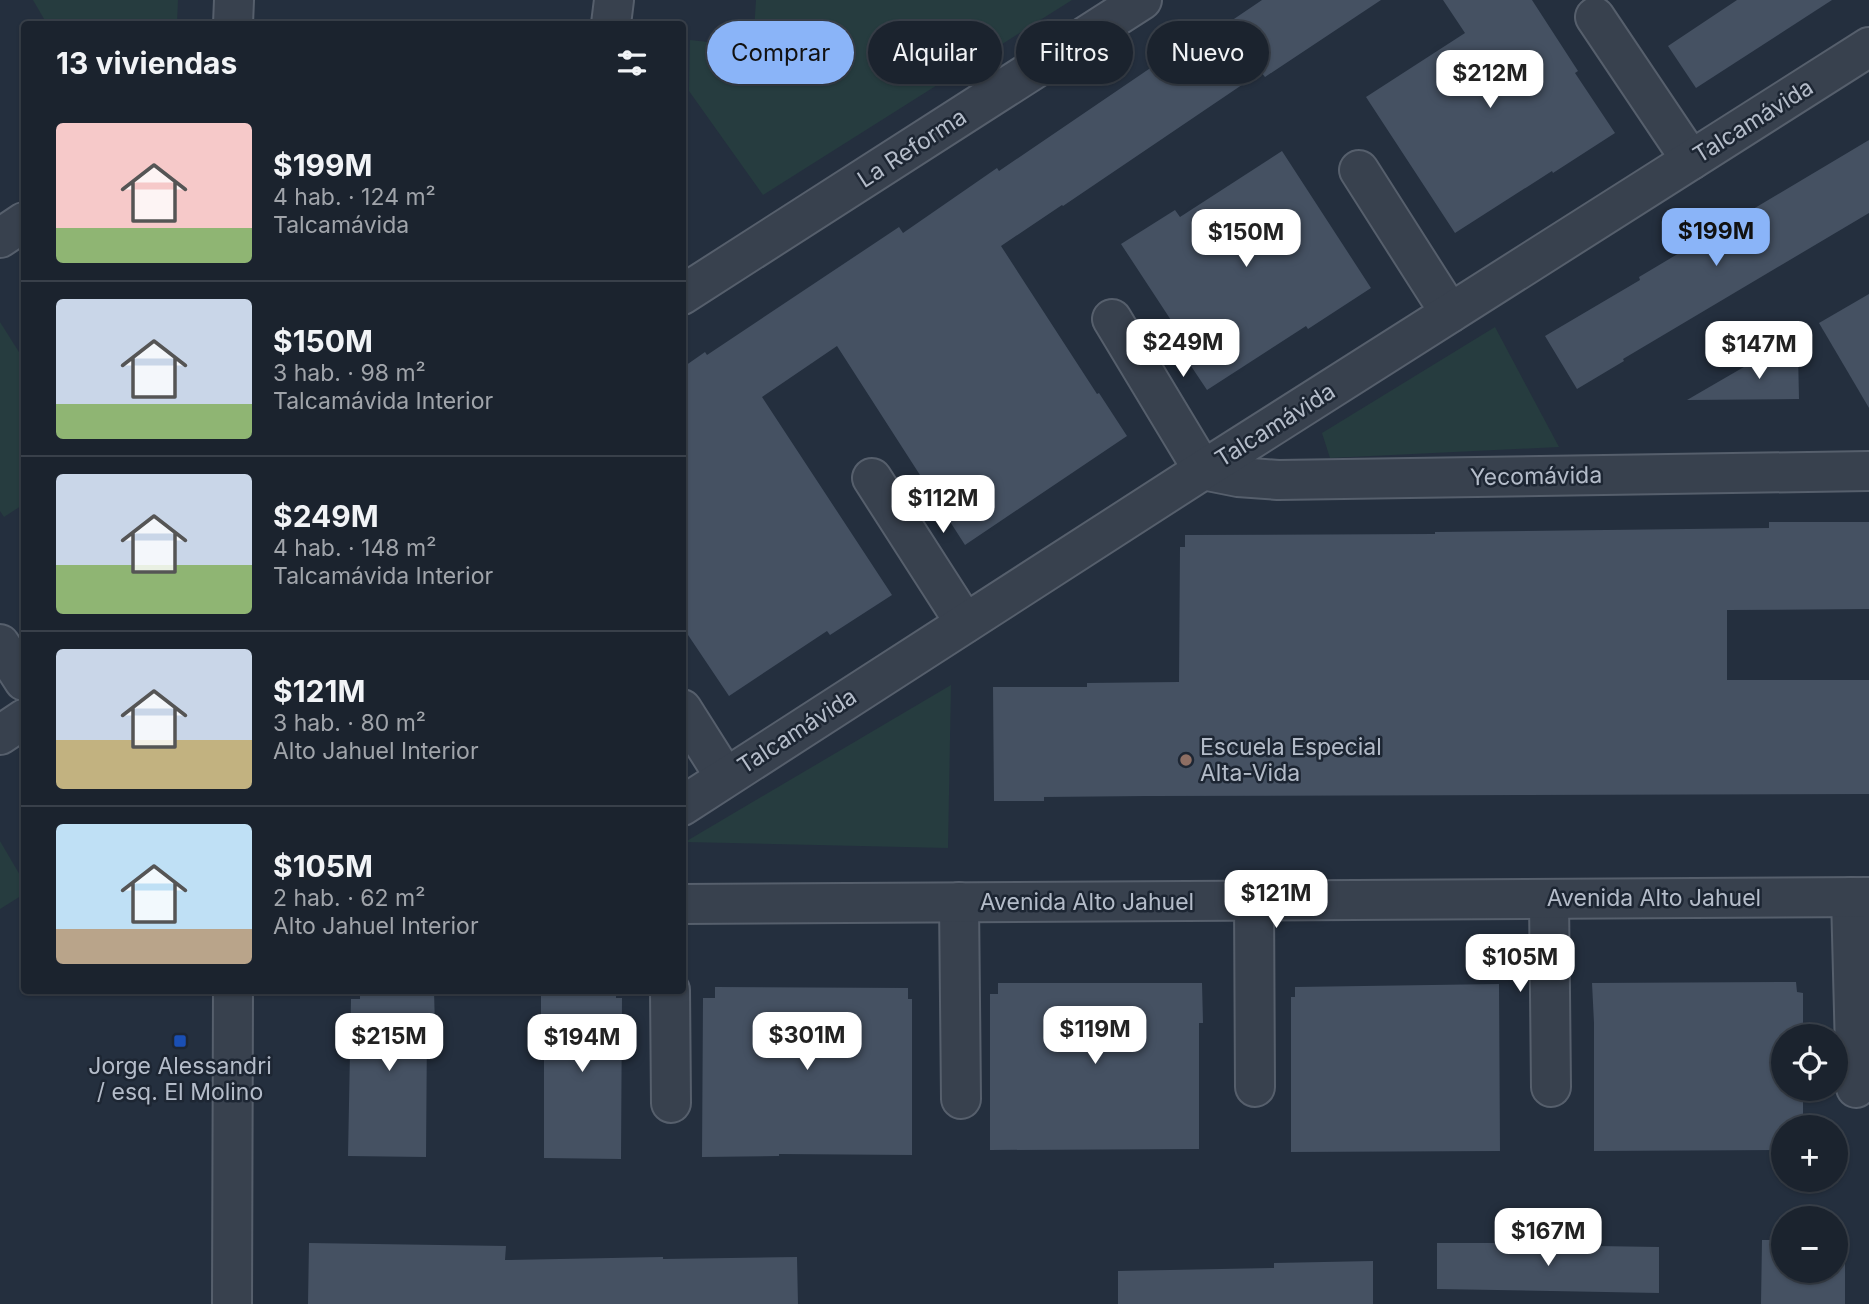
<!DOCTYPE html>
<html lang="es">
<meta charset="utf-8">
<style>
body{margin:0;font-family:Inter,sans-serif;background:#282f3a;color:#f1f3f6;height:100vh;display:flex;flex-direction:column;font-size:26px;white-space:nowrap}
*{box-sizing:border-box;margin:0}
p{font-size:23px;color:#a0a4aa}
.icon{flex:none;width:38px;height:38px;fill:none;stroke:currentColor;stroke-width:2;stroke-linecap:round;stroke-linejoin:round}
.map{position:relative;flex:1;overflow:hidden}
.side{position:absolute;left:21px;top:21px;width:665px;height:973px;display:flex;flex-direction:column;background:#1b232e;border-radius:7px;box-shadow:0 2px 5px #0004,0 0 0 2px #39404a}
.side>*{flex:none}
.top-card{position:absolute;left:707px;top:21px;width:665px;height:63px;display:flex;gap:14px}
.tools{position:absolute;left:1771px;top:1024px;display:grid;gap:14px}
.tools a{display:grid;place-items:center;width:77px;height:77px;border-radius:50%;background:#1b232e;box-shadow:0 2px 5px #0004,0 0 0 2px #39404a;font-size:35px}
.price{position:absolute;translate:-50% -60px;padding:0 16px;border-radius:14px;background:#fff;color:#222;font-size:23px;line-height:46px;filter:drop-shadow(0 2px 4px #0008)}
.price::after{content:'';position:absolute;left:50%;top:42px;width:21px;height:16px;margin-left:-10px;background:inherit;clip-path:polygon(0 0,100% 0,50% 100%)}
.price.selected{background:#8ab4f8;color:#111}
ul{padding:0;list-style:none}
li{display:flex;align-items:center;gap:21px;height:175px;padding:0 35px}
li+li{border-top:2px solid #39404a}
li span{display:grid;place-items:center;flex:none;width:196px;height:140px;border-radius:7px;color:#555}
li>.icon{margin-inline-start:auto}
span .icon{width:84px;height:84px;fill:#fffc;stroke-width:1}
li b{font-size:30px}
h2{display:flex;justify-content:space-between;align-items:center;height:84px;padding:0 35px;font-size:30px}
.tag{padding:0 24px;border-radius:32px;background:#1b232e;box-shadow:0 2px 5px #0004,0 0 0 2px #39404a;font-size:24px;line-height:63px}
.tag.selected{background:#8ab4f8;color:#111}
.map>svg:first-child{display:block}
.green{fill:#263c3f}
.building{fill:#455162}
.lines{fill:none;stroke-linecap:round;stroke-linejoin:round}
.minor-casing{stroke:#565f6c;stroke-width:42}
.tertiary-casing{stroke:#565f6c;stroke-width:42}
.minor{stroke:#38414e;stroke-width:38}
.tertiary{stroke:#38414e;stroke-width:38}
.education-dot{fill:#8d6e63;stroke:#1d2633;stroke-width:2.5}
.transit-dot{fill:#1a4fb4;stroke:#1d2633;stroke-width:2.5}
.labels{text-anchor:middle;stroke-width:5;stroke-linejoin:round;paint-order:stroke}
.street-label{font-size:23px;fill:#b4bcc9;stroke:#1d2633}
.poi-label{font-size:23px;fill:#b4bcc9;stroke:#1d2633;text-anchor:start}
</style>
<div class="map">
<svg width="1869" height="1304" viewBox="0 0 1869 1304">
<rect width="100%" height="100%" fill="#242f3e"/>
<!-- green -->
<g class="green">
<polygon points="33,0 178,0 177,24 47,24"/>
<polygon points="756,0 1072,0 763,195 689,91 690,40 753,47"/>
<polygon points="0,322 24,360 24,504 4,517 0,511"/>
<polygon points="1495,327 1559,447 1330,458 1322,433"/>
<polygon points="951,685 948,848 685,842"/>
<polygon points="0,841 24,882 24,894 0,909"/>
</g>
<!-- building -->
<g class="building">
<polygon points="1262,0 1381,0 1265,77 1261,72 1063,206 1062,205 1001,246 1097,394 1099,393 1127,436 965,545 837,346 762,397 892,595 830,635 827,631 729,696 682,626 682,368 705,352 707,355 899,227 903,233 997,168 999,171 1193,39 1197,44"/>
<polygon points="1443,0 1532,0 1578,71 1575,73 1615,133 1553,173 1552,171 1455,233 1366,97 1465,33"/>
<polygon points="1737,0 1832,0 1696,88 1668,46"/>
<polygon points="1869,140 1869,213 1623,359 1624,361 1577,389 1545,336 1640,280 1639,277"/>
<polygon points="1282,151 1371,288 1308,329 1306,326 1207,390 1179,348 1186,343 1121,244 1175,210 1180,217"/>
<polygon points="1869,294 1869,408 1819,323"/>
<polygon points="1768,353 1798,353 1799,399 1687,400"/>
<polygon points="1769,522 1869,522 1869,609 1727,610 1727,680 1869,680 1869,794 1147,796 1044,797 1044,801 994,801 993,687 1087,687 1087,683 1179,682 1180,547 1185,547 1185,535 1435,534 1435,532 1769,528"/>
<polygon points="1796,982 1797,992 1803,993 1803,1036 1783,1036 1783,1088 1803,1088 1803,1127 1783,1127 1783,1150 1594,1151 1594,1023 1592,983"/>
<polygon points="998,983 1202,983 1203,1023 1199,1023 1199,1149 990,1150 990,994 998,994"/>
<polygon points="1499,984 1500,1151 1291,1152 1291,997 1295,997 1295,987"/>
<polygon points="715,987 908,988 908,999 912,999 912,1155 779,1154 779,1156 702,1157 703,998 715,998"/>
<polygon points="360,990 434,990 435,1028 427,1028 426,1157 348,1156 351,999 360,999"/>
<polygon points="541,990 616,990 616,998 622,998 621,1159 544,1158 544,1028 541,1028"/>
<polygon points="1762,1240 1783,1240 1783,1270 1836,1270 1836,1241 1845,1241 1845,1304 1761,1304"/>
<polygon points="309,1243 506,1246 505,1260 663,1257 663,1259 797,1257 798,1304 308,1304"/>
<polygon points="1437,1243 1533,1243 1533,1245 1659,1247 1659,1293 1437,1289"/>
<polygon points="1373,1261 1373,1304 1118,1304 1118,1271 1274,1268 1274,1263"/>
</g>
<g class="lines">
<!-- minor casing -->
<g class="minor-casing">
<g id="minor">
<polyline points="1595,17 1691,160"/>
<polyline points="611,24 614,0"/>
<polyline points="1359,170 1450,313"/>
<polyline points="0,238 24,222"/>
<polyline points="682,295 1142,0"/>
<polyline points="1112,319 1203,470 1238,477 1278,480 1869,471"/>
<polyline points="872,478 965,623"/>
<polyline points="0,644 24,681"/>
<polyline points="682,709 725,777"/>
<polyline points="0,735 24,719"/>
<polyline points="682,806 1203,470 1869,47"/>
<polyline points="1851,897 1856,1088"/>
<polyline points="1549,899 1551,1087"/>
<polyline points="1254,901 1255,1087"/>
<polyline points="959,902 961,1099"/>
<polyline points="670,990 671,1103"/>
</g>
</g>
<!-- tertiary casing -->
<g class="tertiary-casing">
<g id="tertiary">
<polyline points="233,24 234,0"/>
<polyline points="682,904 1869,897"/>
<polyline points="232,1304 233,990"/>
</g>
</g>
<!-- minor -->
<use href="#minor" class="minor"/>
<!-- tertiary -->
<use href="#tertiary" class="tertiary"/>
</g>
<!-- markers -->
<circle class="education-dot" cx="1186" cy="760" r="7"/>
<rect class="transit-dot" x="173" y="1034" width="14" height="14" rx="3.5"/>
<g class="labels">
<!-- street labels -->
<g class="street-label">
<text transform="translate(1753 121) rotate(-32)" y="8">Talcamávida</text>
<text transform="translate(912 148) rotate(-33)" y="8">La Reforma</text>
<text transform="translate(1275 425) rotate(-32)" y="8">Talcamávida</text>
<text transform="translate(1536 476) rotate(-1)" y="8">Yecomávida</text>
<text transform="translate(797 731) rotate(-33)" y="8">Talcamávida</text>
<text x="1654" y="906">Avenida Alto Jahuel</text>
<text x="1087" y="910">Avenida Alto Jahuel</text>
</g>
<!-- poi labels -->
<g class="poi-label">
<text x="1200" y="755">Escuela Especial<tspan x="1200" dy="26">Alta-Vida</tspan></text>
<text x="180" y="1074" text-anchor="middle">Jorge Alessandri<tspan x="180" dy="26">/ esq. El Molino</tspan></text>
</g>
</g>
</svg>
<div class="tools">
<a><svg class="icon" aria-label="locate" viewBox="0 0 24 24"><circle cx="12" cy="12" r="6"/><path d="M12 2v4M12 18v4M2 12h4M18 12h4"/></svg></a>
<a>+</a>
<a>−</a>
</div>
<b class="price" style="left:1490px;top:110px">$212M</b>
<b class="price selected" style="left:1716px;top:268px">$199M</b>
<b class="price" style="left:1246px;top:269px">$150M</b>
<b class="price" style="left:1183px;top:379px">$249M</b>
<b class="price" style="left:1759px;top:381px">$147M</b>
<b class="price" style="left:943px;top:535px">$112M</b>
<b class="price" style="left:1276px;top:930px">$121M</b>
<b class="price" style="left:1520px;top:994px">$105M</b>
<b class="price" style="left:1095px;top:1066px">$119M</b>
<b class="price" style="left:807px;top:1072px">$301M</b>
<b class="price" style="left:389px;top:1073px">$215M</b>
<b class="price" style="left:582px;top:1074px">$194M</b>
<b class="price" style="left:1548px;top:1268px">$167M</b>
<div class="top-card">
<a class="tag selected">Comprar</a>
<a class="tag">Alquilar</a>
<a class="tag">Filtros</a>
<a class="tag">Nuevo</a>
</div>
<section class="side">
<h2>13 viviendas<svg class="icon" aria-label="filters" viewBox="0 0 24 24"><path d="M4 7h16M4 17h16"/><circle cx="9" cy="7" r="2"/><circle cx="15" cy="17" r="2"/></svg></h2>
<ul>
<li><span style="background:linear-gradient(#f6c9c9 75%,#8fb573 0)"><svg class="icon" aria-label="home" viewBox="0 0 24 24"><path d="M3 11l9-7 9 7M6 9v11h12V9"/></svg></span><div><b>$199M</b><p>4 hab. · 124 m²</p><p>Talcamávida</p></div></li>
<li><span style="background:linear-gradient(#c9d6e8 75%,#8fb573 0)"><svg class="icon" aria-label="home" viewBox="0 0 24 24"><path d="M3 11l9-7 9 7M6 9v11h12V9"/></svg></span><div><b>$150M</b><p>3 hab. · 98 m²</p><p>Talcamávida Interior</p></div></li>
<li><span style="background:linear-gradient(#c9d6e8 65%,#8fb573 0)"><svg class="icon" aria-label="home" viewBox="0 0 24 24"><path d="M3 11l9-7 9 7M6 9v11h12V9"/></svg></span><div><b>$249M</b><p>4 hab. · 148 m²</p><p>Talcamávida Interior</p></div></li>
<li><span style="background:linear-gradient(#c9d6e8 65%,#c2b280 0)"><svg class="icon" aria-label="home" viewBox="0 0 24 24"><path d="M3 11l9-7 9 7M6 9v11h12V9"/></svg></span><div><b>$121M</b><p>3 hab. · 80 m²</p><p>Alto Jahuel Interior</p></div></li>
<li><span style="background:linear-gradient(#bfe0f5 75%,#b9a48a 0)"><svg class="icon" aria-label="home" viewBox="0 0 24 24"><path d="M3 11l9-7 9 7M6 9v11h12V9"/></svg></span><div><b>$105M</b><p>2 hab. · 62 m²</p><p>Alto Jahuel Interior</p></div></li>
</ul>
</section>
</div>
